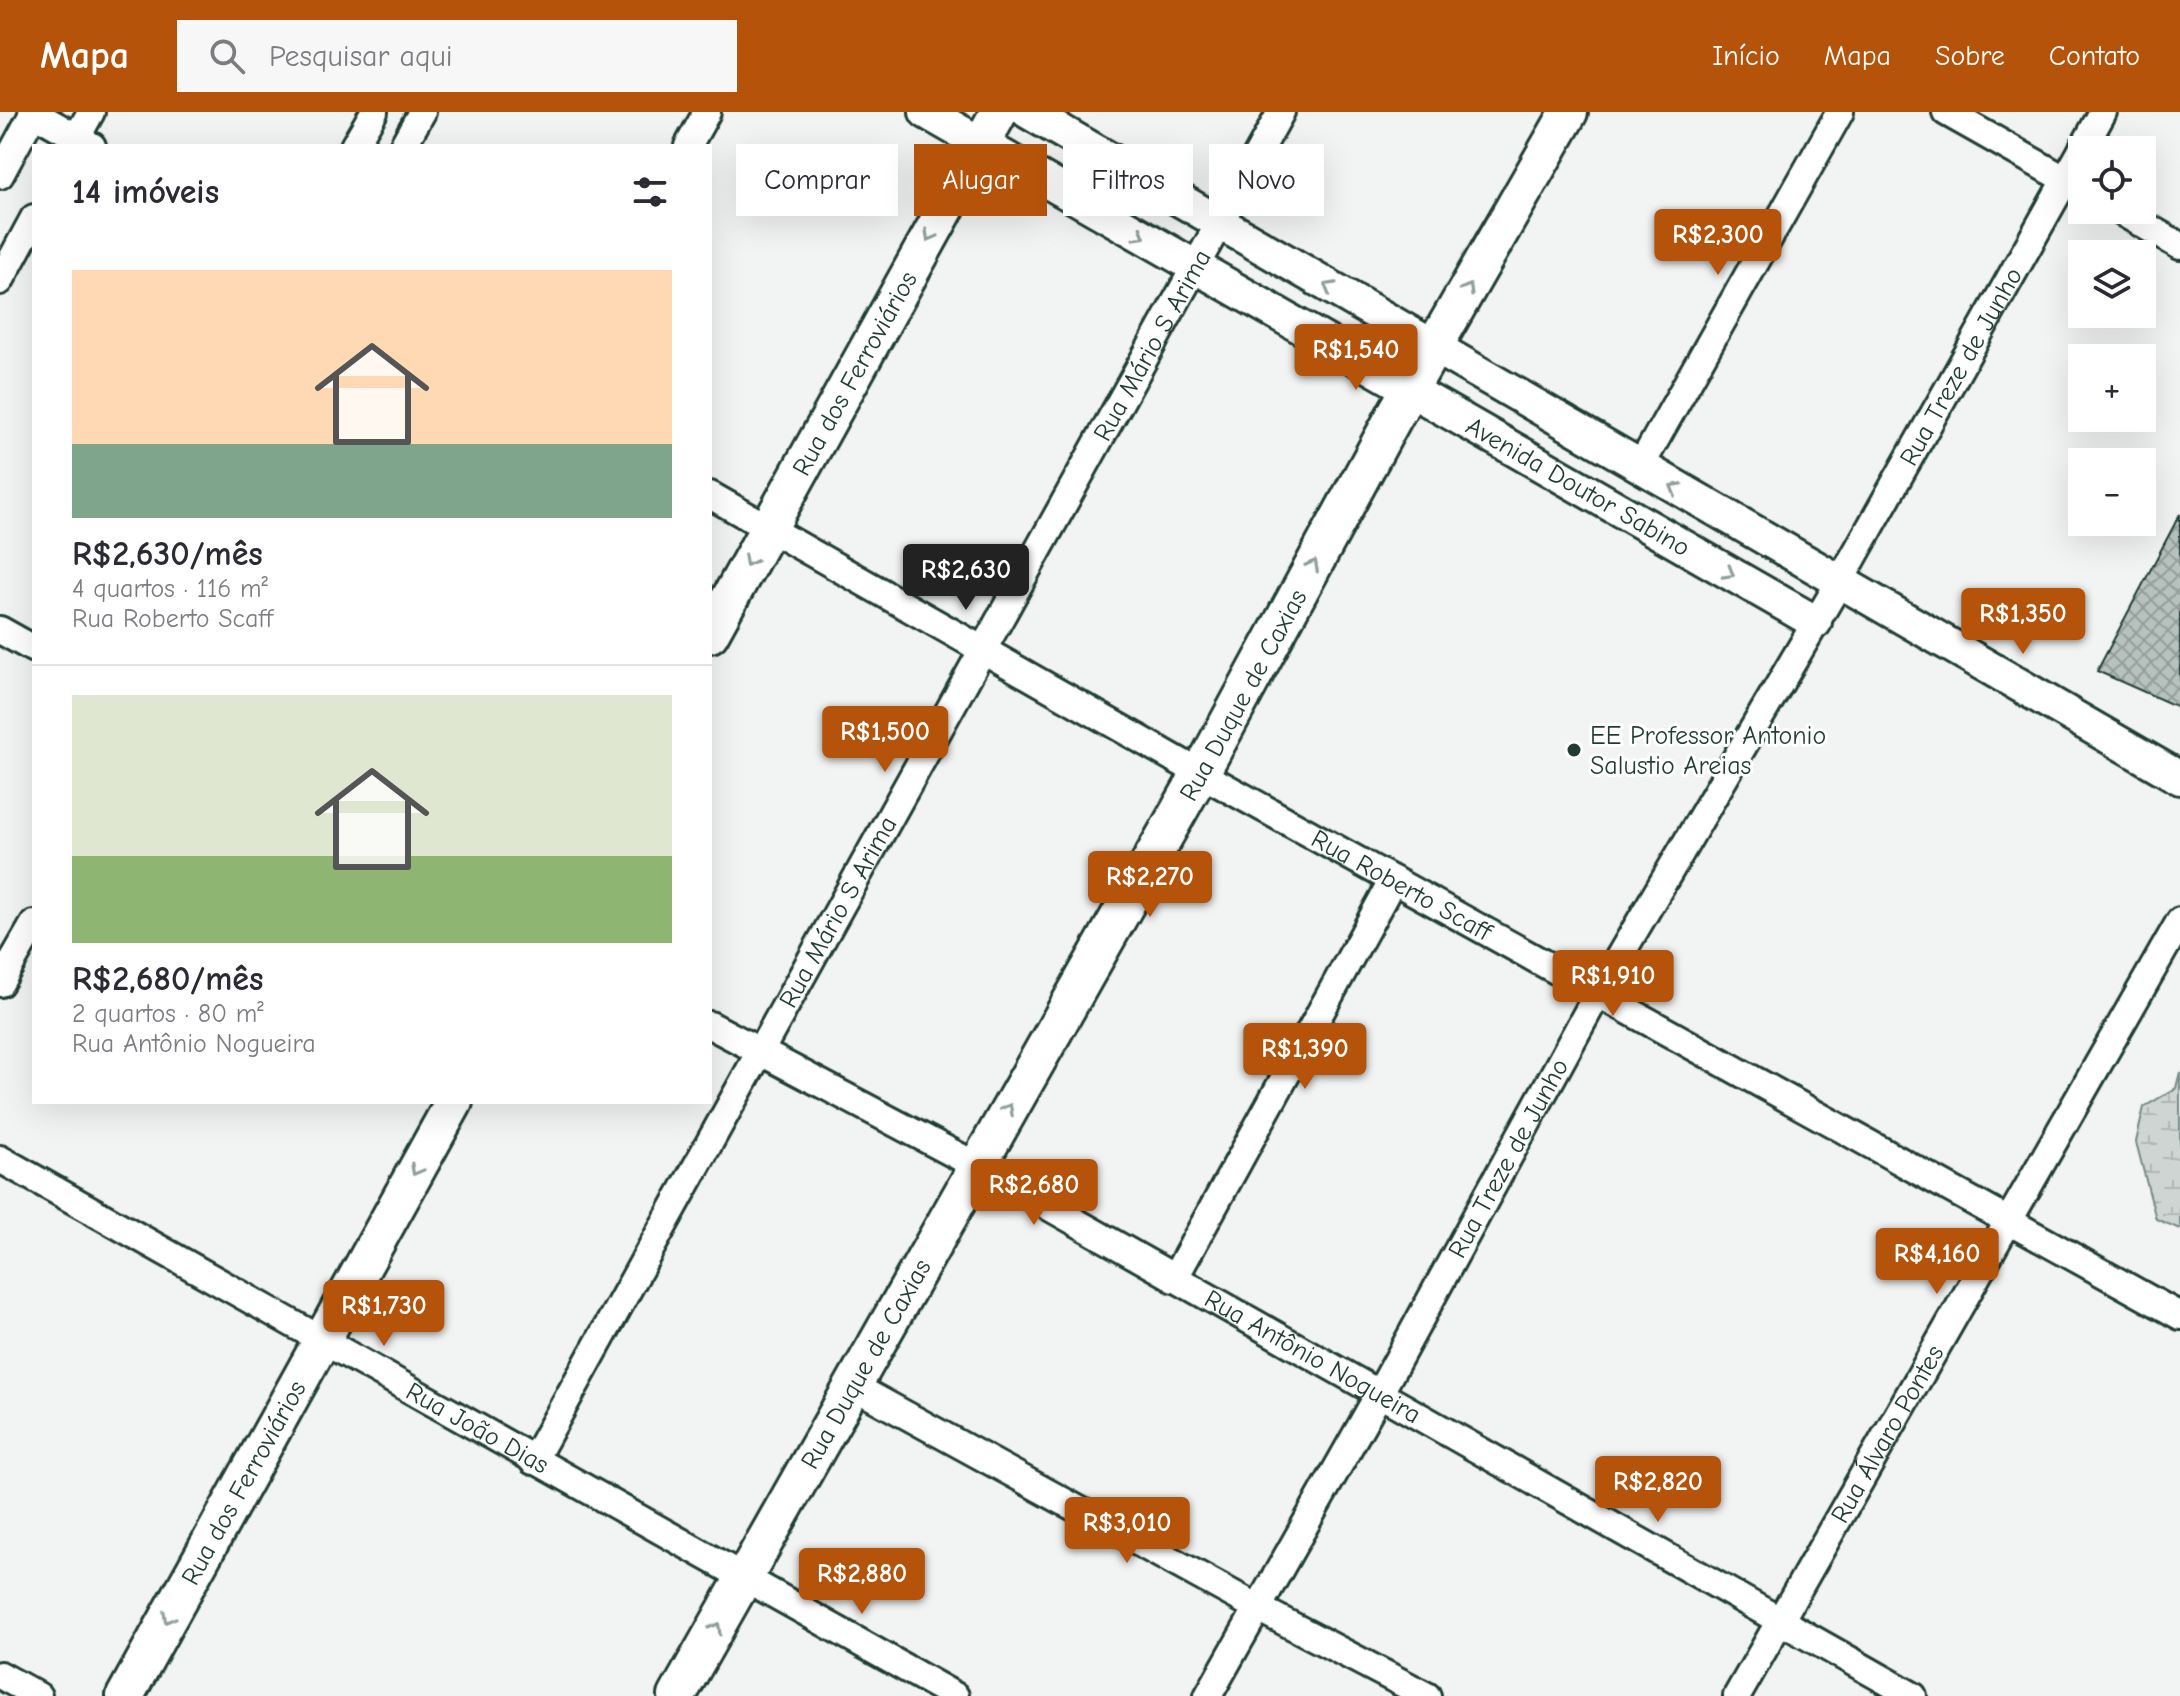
<!DOCTYPE html>
<html lang="pt">
<meta charset="utf-8">
<style>
body{margin:0;font-family:"Comic Neue",sans-serif;background:#f7f7f7;color:#2b2b33;height:100vh;display:flex;flex-direction:column;font-size:30px;white-space:nowrap}
*{box-sizing:border-box;margin:0}
p{font-size:26px;color:#7c7c81}
.icon{flex:none;width:44px;height:44px;fill:none;stroke:currentColor;stroke-width:2;stroke-linecap:round;stroke-linejoin:round}
.map{position:relative;flex:1;overflow:hidden}
.sheet{position:absolute;left:32px;top:32px;width:680px;height:960px;display:flex;flex-direction:column;background:#fff;border-radius:0px;box-shadow:0 8px 32px #0002}
.sheet>*{flex:none}
.banner{position:absolute;left:736px;top:32px;width:760px;height:72px;display:flex;gap:16px}
.buttons{position:absolute;left:2068px;top:24px;display:grid;gap:16px}
.buttons a{display:grid;place-items:center;width:88px;height:88px;border-radius:0px;background:#fff;box-shadow:0 8px 32px #0002;font-size:40px}
.price{position:absolute;translate:-50% -68px;padding:0 18px;border-radius:8px;background:#b45309;color:#fff;font-size:26px;line-height:52px;filter:drop-shadow(0 2px 4px #0008)}
.price::after{content:'';position:absolute;left:50%;top:48px;width:24px;height:18px;margin-left:-12px;background:inherit;clip-path:polygon(0 0,100% 0,50% 100%)}
.price.current{background:#222;color:#fff}
ul{padding:0;list-style:none}
li{display:grid;align-content:center;gap:16px;height:424px;padding:0 40px}
li+li{border-top:2px solid #e1e1e2}
li span{display:grid;place-items:center;height:248px;border-radius:0px;color:#555}
li>.icon{margin-inline-start:auto}
span .icon{width:144px;height:144px;fill:#fffc;stroke-width:1}
li b{font-size:34px}
h2{display:flex;justify-content:space-between;align-items:center;height:96px;padding:0 40px;font-size:34px}
.pill{padding:0 28px;border-radius:0px;background:#fff;box-shadow:0 8px 32px #0002;font-size:28px;line-height:72px}
.pill.current{background:#b45309;color:#fff}
header{display:flex;align-items:center;gap:48px;box-sizing:border-box;height:112px;padding:0 40px;background:#b45309;color:#fff}
header strong{font-size:38px}
nav{display:flex;gap:44px;margin-inline-start:auto;font-size:28px}
.search{width:560px;height:72px;background:#f7f7f7;display:flex;align-items:center;gap:20px;box-sizing:border-box;padding:0 28px;border-radius:0px;color:#7c7c81;font-size:30px}
.map>svg:first-child{display:block}
.wetland{fill:url(#wetland-marsh);stroke:#768984;stroke-width:2}
.building{fill:url(#building-cross-hatch);stroke:#1f3d34;stroke-width:2}
.lines{fill:none;stroke-linecap:round;stroke-linejoin:round}
.minor-casing{stroke:#1f3d34;stroke-width:32}
.tertiary-casing{stroke:#1f3d34;stroke-width:38}
.secondary-casing{stroke:#1f3d34;stroke-width:42}
.minor{stroke:#fff;stroke-width:26}
.tertiary{stroke:#fff;stroke-width:32}
.secondary{stroke:#fff;stroke-width:36}
.oneway{stroke:#8f9e9a}
.poi-dot{fill:#1f3d34;stroke:#fff;stroke-width:3}
.labels{text-anchor:middle;stroke-width:6;stroke-linejoin:round;paint-order:stroke}
.street-label{font-size:26px;fill:#1f3d34;stroke:#fff}
.poi-label{font-size:26px;fill:#1f3d34;stroke:#fff;text-anchor:start}
</style>
<header>
<strong>Mapa</strong>
<div class="search"><svg class="icon" aria-label="search" viewBox="0 0 24 24"><circle cx="10" cy="10" r="6"/><path d="M15 15l6 6"/></svg>Pesquisar aqui</div>
<nav><a>Início</a><a>Mapa</a><a>Sobre</a><a>Contato</a></nav>
</header>
<div class="map">
<svg width="2180" height="1584" viewBox="0 0 2180 1584">
<defs>
<pattern id="wetland-marsh" width="20" height="14" patternUnits="userSpaceOnUse" patternTransform="scale(2)"><rect width="20" height="14" fill="#ced5d3"/><path d="M1 5h8M5 5V1M11 12h8M15 12V8" fill="none" stroke="#b0b8b6"/></pattern>
<pattern id="building-cross-hatch" width="8" height="8" patternUnits="userSpaceOnUse" patternTransform="scale(2)"><rect width="8" height="8" fill="#b7c1bd"/><path d="M0 0l8 8M0 8l8-8" fill="none" stroke="#949e9a"/></pattern>
</defs>
<rect width="100%" height="100%" fill="#f2f3f3"/>
<filter id="ink" filterUnits="userSpaceOnUse"><feTurbulence type="fractalNoise" baseFrequency=".0125" numOctaves="2"/><feDisplacementMap in="SourceGraphic" scale="16" xChannelSelector="R" yChannelSelector="G"/><feConvolveMatrix kernelMatrix="1 2 1 2 8 2 1 2 1" color-interpolation-filters="sRGB"/></filter>
<g filter="url(#ink)">
<!-- wetland -->
<polygon class="wetland" points="2180,960 2180,1117 2156,1107 2136,1030 2144,995 2176,976"/>
<!-- building -->
<polygon class="building" points="2180,402 2180,596 2097,559"/>
<g class="lines">
<!-- minor casing -->
<g class="minor-casing">
<g id="minor">
<polyline points="32,0 92,34"/>
<polyline points="1946,0 2082,77"/>
<polyline points="72,34 91,0"/>
<polyline points="354,34 374,0"/>
<polyline points="403,34 422,0"/>
<polyline points="688,34 707,0"/>
<polyline points="2082,38 2103,0"/>
<polyline points="0,63 34,0"/>
<polyline points="2118,98 2180,134"/>
<polyline points="0,169 34,106"/>
<polyline points="1640,355 1840,0"/>
<path id="s1" d="M710 383 1198 660 2180 1204"/>
<polyline points="0,518 34,537"/>
<polyline points="0,871 34,812"/>
<path id="s2" d="M710 913 977 1054 1913 1584"/>
<path id="s3" d="M0 1047 955 1584"/>
<polyline points="1174,1167 1393,768"/>
<polyline points="853,1274 1258,1496 1427,1584"/>
<path id="s4" d="M533 1349 1281 0"/>
<polyline points="0,1563 38,1584"/>
<path id="s5" d="M1208 1584 1378 1284 1598 881 1839 471 2082 38"/>
<path id="s6" d="M1737 1584 2180 809"/>
</g>
</g>
<!-- tertiary casing -->
<g class="tertiary-casing">
<g id="tertiary">
<path id="s7" d="M926 0 1815 510"/>
<polyline points="1028,0 2180,666"/>
</g>
</g>
<!-- secondary casing -->
<g class="secondary-casing">
<g id="secondary">
<path id="s8" d="M710 522 999 0"/>
<path id="s9" d="M125 1584 454 990"/>
<path id="s10" d="M677 1584 1210 644 1396 301 1569 0"/>
</g>
</g>
<!-- minor -->
<use href="#minor" class="minor"/>
<!-- tertiary -->
<use href="#tertiary" class="tertiary"/>
<!-- secondary -->
<use href="#secondary" class="secondary"/>
</g>
<!-- one-way arrows -->
<defs><path id="oneway-chevron" d="M-2-3.5L2.5 0L-2 3.5" fill="none" stroke-width="1.6" stroke-linecap="round" stroke-linejoin="round" transform="scale(2)"/></defs>
<g class="oneway">
<use href="#oneway-chevron" transform="translate(1140 123) rotate(30)"/>
<use href="#oneway-chevron" transform="translate(930 124) rotate(119)"/>
<use href="#oneway-chevron" transform="translate(1329 175) rotate(-150)"/>
<use href="#oneway-chevron" transform="translate(1468 177) rotate(-60)"/>
<use href="#oneway-chevron" transform="translate(1675 376) rotate(-150)"/>
<use href="#oneway-chevron" transform="translate(749 449) rotate(118)"/>
<use href="#oneway-chevron" transform="translate(1313 453) rotate(-62)"/>
<use href="#oneway-chevron" transform="translate(1729 461) rotate(30)"/>
<use href="#oneway-chevron" transform="translate(1008 997) rotate(-61)"/>
<use href="#oneway-chevron" transform="translate(416 1058) rotate(119)"/>
<use href="#oneway-chevron" transform="translate(168 1506) rotate(119)"/>
<use href="#oneway-chevron" transform="translate(716 1516) rotate(-60)"/>
</g>
</g>
<!-- markers -->
<circle class="poi-dot" cx="1574" cy="638" r="8"/>
<g class="labels">
<!-- street labels -->
<g class="street-label">
<text dy="9" stroke="none"><textPath href="#s4" startOffset="1276">Rua Mário S Arima</textPath></text>
<text dy="9" stroke="none"><textPath href="#s5" startOffset="1528">Rua Treze de Junho</textPath></text>
<text dy="9" stroke="none"><textPath href="#s8" startOffset="298">Rua dos Ferroviários</textPath></text>
<text dy="9" stroke="none"><textPath href="#s7" startOffset="752">Avenida Doutor Sabino</textPath></text>
<text dy="9" stroke="none"><textPath href="#s10" startOffset="1150">Rua Duque de Caxias</textPath></text>
<text dy="9" stroke="none"><textPath href="#s1" startOffset="794">Rua Roberto Scaff</textPath></text>
<text dy="9" stroke="none"><textPath href="#s4" startOffset="628">Rua Mário S Arima</textPath></text>
<text dy="9" stroke="none"><textPath href="#s5" startOffset="616">Rua Treze de Junho</textPath></text>
<text dy="9" stroke="none"><textPath href="#s2" startOffset="688">Rua Antônio Nogueira</textPath></text>
<text dy="9" stroke="none"><textPath href="#s10" startOffset="382">Rua Duque de Caxias</textPath></text>
<text dy="9" stroke="none"><textPath href="#s3" startOffset="548">Rua João Dias</textPath></text>
<text dy="9" stroke="none"><textPath href="#s6" startOffset="302">Rua Álvaro Pontes</textPath></text>
<text dy="9" stroke="none"><textPath href="#s9" startOffset="244">Rua dos Ferroviários</textPath></text>
</g>
<!-- poi labels -->
<g class="poi-label">
<text x="1590" y="632">EE Professor Antonio<tspan x="1590" dy="30">Salustio Areias</tspan></text>
</g>
</g>
</svg>
<div class="buttons">
<a><svg class="icon" aria-label="locate" viewBox="0 0 24 24"><circle cx="12" cy="12" r="6"/><path d="M12 2v4M12 18v4M2 12h4M18 12h4"/></svg></a>
<a><svg class="icon" aria-label="layers" viewBox="0 0 24 24"><path d="M12 4l9 5-9 5-9-5zM3 14l9 5 9-5"/></svg></a>
<a>+</a>
<a>−</a>
</div>
<b class="price" style="left:1718px;top:165px">R$2,300</b>
<b class="price" style="left:1356px;top:280px">R$1,540</b>
<b class="price current" style="left:966px;top:500px">R$2,630</b>
<b class="price" style="left:2023px;top:544px">R$1,350</b>
<b class="price" style="left:885px;top:662px">R$1,500</b>
<b class="price" style="left:1150px;top:807px">R$2,270</b>
<b class="price" style="left:1613px;top:906px">R$1,910</b>
<b class="price" style="left:1305px;top:979px">R$1,390</b>
<b class="price" style="left:1034px;top:1115px">R$2,680</b>
<b class="price" style="left:1937px;top:1184px">R$4,160</b>
<b class="price" style="left:384px;top:1236px">R$1,730</b>
<b class="price" style="left:1658px;top:1412px">R$2,820</b>
<b class="price" style="left:1127px;top:1453px">R$3,010</b>
<b class="price" style="left:862px;top:1504px">R$2,880</b>
<div class="banner">
<a class="pill">Comprar</a>
<a class="pill current">Alugar</a>
<a class="pill">Filtros</a>
<a class="pill">Novo</a>
</div>
<section class="sheet">
<h2>14 imóveis<svg class="icon" aria-label="filters" viewBox="0 0 24 24"><path d="M4 7h16M4 17h16"/><circle cx="9" cy="7" r="2"/><circle cx="15" cy="17" r="2"/></svg></h2>
<ul>
<li><span style="background:linear-gradient(#ffd9b3 70%,#7fa58c 0)"><svg class="icon" aria-label="home" viewBox="0 0 24 24"><path d="M3 11l9-7 9 7M6 9v11h12V9"/></svg></span><div><b>R$2,630/mês</b><p>4 quartos · 116 m²</p><p>Rua Roberto Scaff</p></div></li>
<li><span style="background:linear-gradient(#dfe7d0 65%,#8fb573 0)"><svg class="icon" aria-label="home" viewBox="0 0 24 24"><path d="M3 11l9-7 9 7M6 9v11h12V9"/></svg></span><div><b>R$2,680/mês</b><p>2 quartos · 80 m²</p><p>Rua Antônio Nogueira</p></div></li>
</ul>
</section>
</div>
